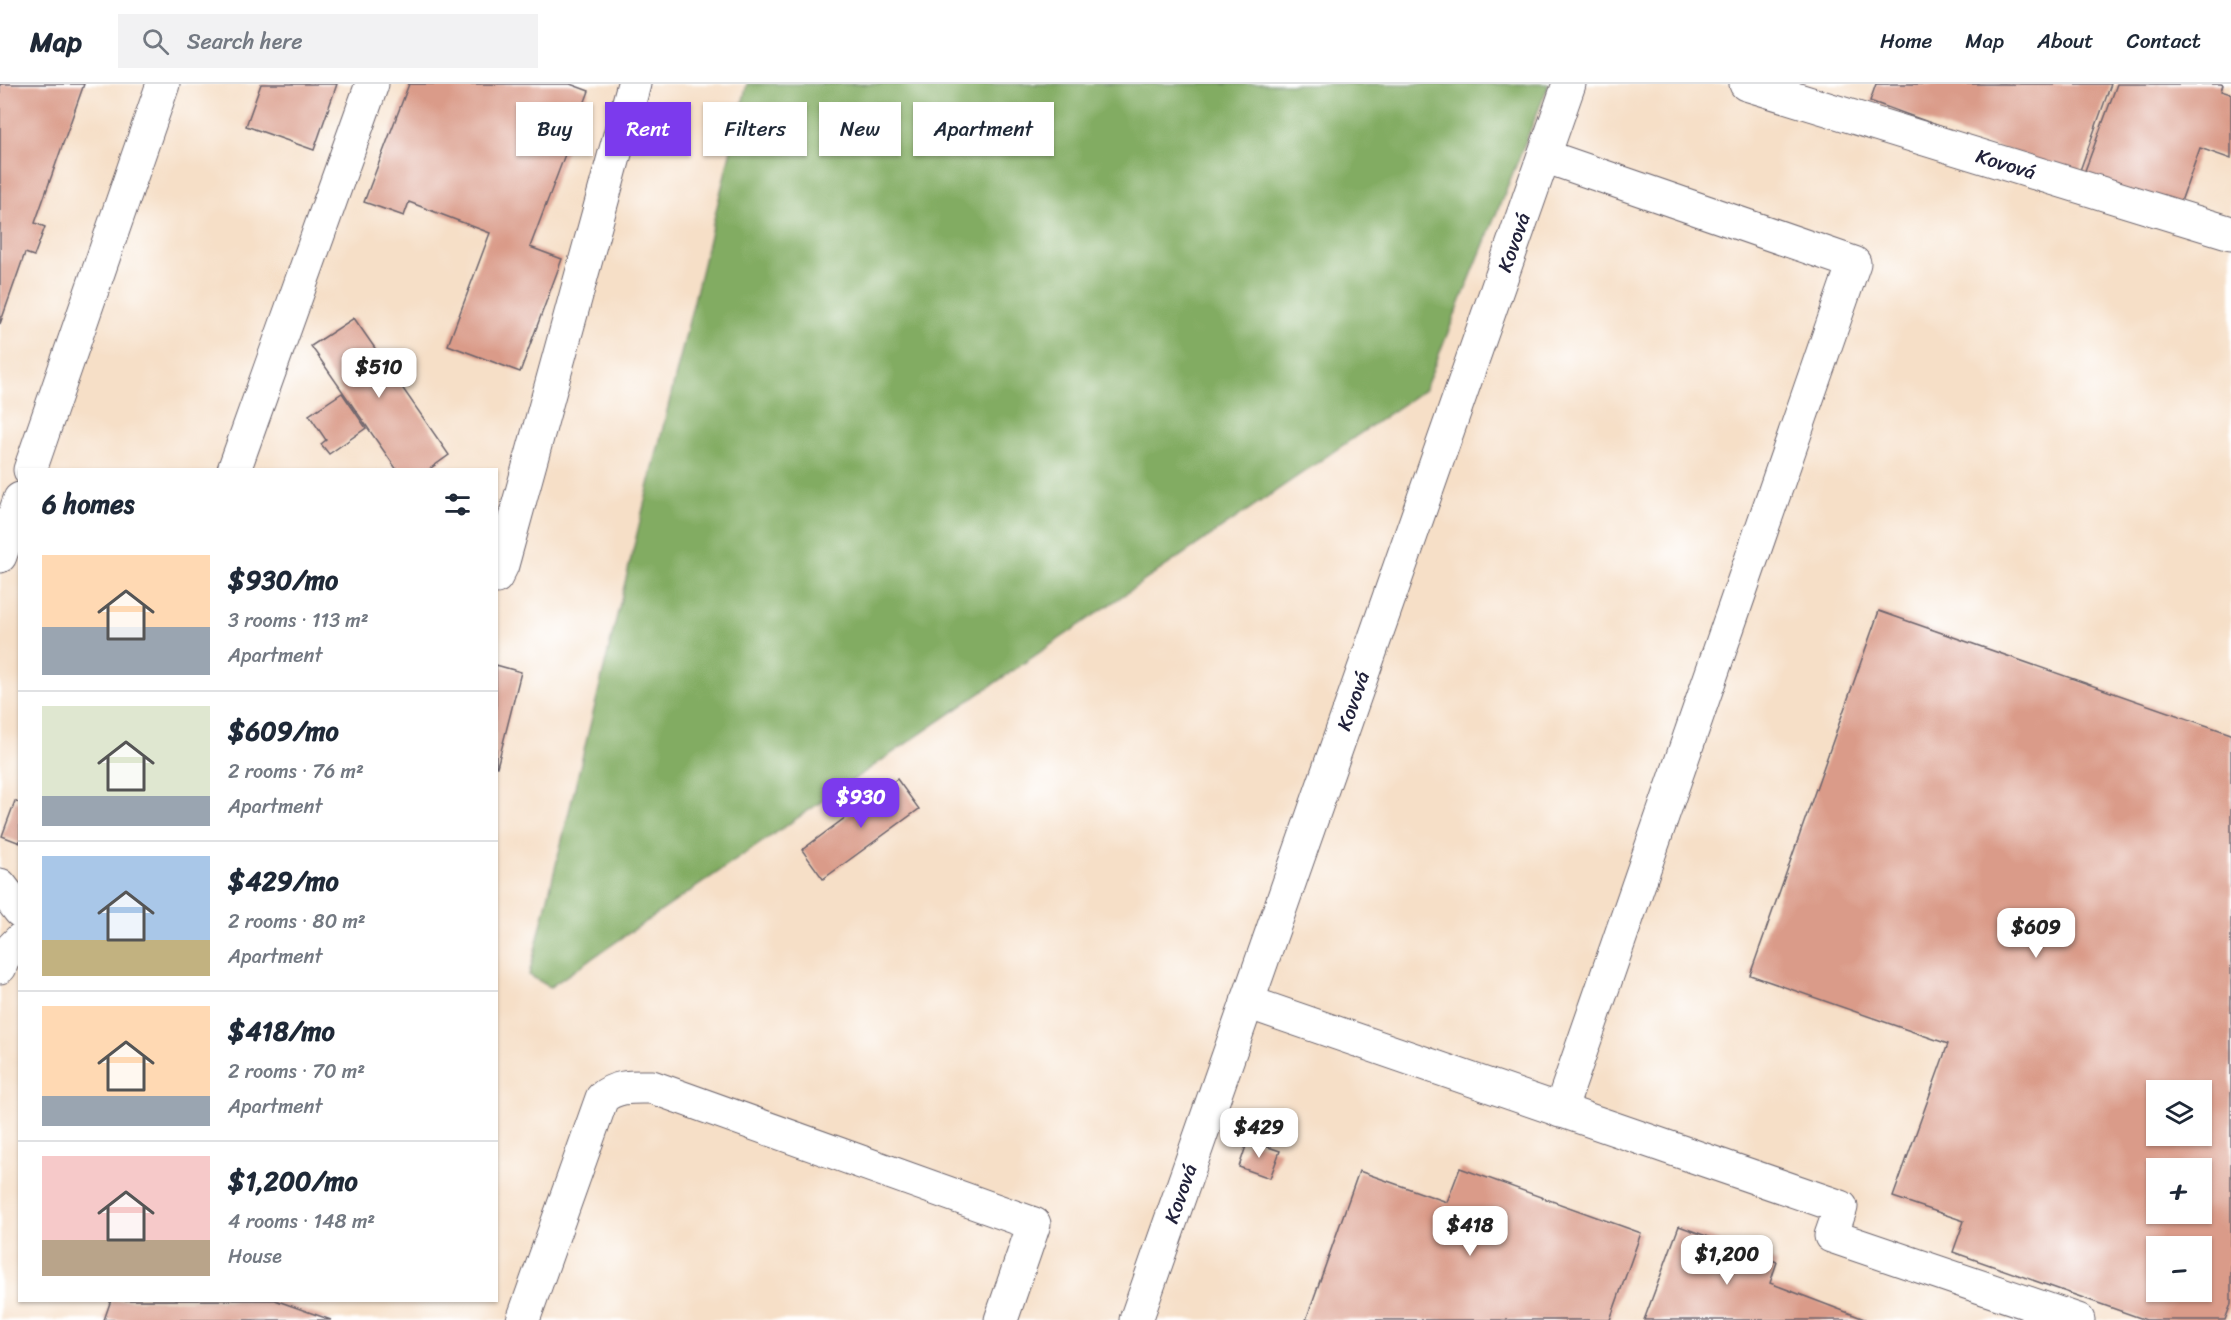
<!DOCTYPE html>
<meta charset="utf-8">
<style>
body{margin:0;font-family:Sriracha,sans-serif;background:#f2f2f3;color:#1f2937;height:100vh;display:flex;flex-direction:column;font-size:22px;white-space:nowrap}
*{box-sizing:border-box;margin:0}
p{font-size:20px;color:#747a83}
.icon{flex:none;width:33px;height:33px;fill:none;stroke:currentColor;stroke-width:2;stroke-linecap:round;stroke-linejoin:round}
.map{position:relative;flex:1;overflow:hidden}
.side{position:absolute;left:18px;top:384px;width:480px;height:834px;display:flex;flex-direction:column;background:#fff;border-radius:0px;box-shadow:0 2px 4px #0004}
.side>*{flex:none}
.guide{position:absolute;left:516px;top:18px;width:570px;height:54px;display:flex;gap:12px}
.tools{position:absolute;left:2146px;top:996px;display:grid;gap:12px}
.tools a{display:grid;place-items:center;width:66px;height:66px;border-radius:0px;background:#fff;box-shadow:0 2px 4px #0004;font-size:30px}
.price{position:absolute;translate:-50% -51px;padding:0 14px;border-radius:12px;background:#fff;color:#222;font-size:20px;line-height:39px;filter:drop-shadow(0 2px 3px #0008)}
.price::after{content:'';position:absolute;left:50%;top:36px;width:18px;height:14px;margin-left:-9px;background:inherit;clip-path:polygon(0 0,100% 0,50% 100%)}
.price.active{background:#7c3aed;color:#fff}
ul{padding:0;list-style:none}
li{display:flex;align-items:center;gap:18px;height:150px;padding:0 24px}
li+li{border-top:2px solid #e0e1e3}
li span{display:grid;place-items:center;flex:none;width:168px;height:120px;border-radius:0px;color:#555}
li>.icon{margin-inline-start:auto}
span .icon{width:72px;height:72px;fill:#fffc;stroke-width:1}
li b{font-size:26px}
h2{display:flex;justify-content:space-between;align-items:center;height:72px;padding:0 24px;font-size:26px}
.tag{padding:0 21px;border-radius:0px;background:#fff;box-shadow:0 2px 4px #0004;font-size:21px;line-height:54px}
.tag.active{background:#7c3aed;color:#fff}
header{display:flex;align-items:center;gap:36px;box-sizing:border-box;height:84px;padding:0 30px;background:#fff;border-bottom:2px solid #e0e1e3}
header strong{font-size:28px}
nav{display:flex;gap:33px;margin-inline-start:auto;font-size:21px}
.search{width:420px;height:54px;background:#f2f2f3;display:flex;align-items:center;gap:15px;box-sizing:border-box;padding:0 21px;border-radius:0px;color:#747a83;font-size:22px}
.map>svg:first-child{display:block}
.forest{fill:#82ac62;stroke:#52674e;stroke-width:1.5}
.building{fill:#da9b89;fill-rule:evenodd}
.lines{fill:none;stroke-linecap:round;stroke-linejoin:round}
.minor-casing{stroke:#6c646c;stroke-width:35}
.minor{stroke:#fff;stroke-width:33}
.labels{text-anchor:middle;stroke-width:5;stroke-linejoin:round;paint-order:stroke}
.street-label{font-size:20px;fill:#22223b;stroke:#fff}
</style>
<header>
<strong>Map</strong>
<div class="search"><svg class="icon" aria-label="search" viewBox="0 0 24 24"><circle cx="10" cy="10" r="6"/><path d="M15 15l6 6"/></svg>Search here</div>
<nav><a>Home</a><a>Map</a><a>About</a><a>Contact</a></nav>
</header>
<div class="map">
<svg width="2231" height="1236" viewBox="0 0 2231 1236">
<rect width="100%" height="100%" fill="#fff"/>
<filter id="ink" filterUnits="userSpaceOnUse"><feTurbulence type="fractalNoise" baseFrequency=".0167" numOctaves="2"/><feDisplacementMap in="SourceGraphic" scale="12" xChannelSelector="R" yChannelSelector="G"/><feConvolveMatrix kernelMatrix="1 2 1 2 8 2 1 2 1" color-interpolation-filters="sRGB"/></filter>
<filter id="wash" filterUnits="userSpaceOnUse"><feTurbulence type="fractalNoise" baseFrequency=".008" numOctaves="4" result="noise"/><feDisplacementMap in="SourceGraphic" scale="24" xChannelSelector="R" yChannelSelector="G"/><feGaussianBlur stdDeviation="1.35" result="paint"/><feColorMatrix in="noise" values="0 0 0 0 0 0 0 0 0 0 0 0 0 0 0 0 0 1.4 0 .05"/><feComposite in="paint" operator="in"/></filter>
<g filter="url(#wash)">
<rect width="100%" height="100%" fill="#f6dfc7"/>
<!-- forest -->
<polygon class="forest" points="747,0 1549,0 1425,305 550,903 529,891"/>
<g id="blocks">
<!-- building -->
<g class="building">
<polygon points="0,0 84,0 35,139 45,143 34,172 25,169 0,240"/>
<polygon points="261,0 337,0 314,66 246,42"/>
<polygon points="409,0 570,0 589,7 530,163 562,175 520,288 448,261 490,149 409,118 404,132 364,118"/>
<polygon points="1876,0 2111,0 2078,92 1870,17"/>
<polygon points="2117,0 2221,0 2223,1 2221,7 2231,10 2231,75 2200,64 2178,126 2083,92"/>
<polygon points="354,234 449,371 428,386 397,386 311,262"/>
<polygon points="342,309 366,344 329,370 321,360 326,356 309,331"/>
<path d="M1879 527 2231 650V1220L2225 1236H2146L1953 1168 1964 1137 1893 1113 1948 960 1750 891ZM2157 1006H2202V1052H2157ZM2157 1084H2202V1130H2157ZM2157 1162H2202V1208H2157Z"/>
<polygon points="496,581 521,588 497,683 496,683"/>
<polygon points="897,695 919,725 823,795 802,766"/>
<polygon points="15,717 20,719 20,759 2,752"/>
<polygon points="1248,1056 1280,1067 1270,1094 1239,1083"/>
<polygon points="1460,1084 1641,1149 1610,1236 1306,1236 1359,1087 1447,1118"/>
<polygon points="1679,1142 1777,1178 1770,1199 1867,1236 1644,1236"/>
<polygon points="111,1216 275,1216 331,1236 104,1236"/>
</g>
</g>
</g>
<g filter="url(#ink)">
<use href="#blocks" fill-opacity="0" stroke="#6c646c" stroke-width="1.5"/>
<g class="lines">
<!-- minor casing -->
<g class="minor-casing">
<g id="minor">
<path id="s1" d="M1746 0 2231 149"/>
<polyline points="1544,72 1854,179 1560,1027"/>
<polyline points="30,386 163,0"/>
<polyline points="234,386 372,0"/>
<polyline points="0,472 20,415"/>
<polyline points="496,493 502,481 634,0"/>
<polyline points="0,801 20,827"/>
<polyline points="0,883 4,872 20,856"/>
<polyline points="1247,918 1841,1123 1831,1152 2078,1236"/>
<path d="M523 1236 602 1014C617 1001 634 1003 652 1003L1034 1140 1001 1236"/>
<path id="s2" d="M1136 1236 1569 0"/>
</g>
</g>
<!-- minor -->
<use href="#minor" class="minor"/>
</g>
</g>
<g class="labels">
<!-- street labels -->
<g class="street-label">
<text dy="7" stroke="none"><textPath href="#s1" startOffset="272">Kovová</textPath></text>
<text dy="7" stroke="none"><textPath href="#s2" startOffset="1142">Kovová</textPath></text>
<text dy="7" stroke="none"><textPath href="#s2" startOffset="656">Kovová</textPath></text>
<text dy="7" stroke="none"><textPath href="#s2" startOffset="134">Kovová</textPath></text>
</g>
</g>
</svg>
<div class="tools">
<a><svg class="icon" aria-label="layers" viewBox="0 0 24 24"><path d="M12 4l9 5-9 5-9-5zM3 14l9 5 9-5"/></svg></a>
<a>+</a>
<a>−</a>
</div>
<b class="price" style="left:379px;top:315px">$510</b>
<b class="price active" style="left:861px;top:745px">$930</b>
<b class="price" style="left:2036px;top:875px">$609</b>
<b class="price" style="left:1259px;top:1075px">$429</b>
<b class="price" style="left:1470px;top:1173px">$418</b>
<b class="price" style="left:1727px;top:1202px">$1,200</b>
<div class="guide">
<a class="tag">Buy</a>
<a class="tag active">Rent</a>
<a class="tag">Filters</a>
<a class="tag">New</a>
<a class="tag">Apartment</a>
</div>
<section class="side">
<h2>6 homes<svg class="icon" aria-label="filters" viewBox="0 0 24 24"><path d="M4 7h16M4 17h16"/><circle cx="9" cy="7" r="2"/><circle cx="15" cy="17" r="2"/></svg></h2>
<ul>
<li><span style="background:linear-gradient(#ffd9b3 60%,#9aa5b1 0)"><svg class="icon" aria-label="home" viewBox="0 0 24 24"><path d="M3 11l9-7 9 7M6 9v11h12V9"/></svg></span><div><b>$930/mo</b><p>3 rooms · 113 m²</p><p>Apartment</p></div></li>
<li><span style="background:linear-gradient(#dfe7d0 75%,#9aa5b1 0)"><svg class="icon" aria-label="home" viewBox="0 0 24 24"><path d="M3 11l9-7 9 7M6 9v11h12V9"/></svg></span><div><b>$609/mo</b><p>2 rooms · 76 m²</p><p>Apartment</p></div></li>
<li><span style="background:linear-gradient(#a9c7e8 70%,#c2b280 0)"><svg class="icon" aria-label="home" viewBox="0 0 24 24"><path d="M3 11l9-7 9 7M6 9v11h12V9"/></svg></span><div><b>$429/mo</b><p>2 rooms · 80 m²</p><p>Apartment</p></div></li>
<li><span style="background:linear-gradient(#ffd9b3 75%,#9aa5b1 0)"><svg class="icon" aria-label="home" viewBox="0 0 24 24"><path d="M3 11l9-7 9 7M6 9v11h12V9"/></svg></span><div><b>$418/mo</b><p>2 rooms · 70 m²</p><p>Apartment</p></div></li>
<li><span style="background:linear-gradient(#f6c9c9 70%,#b9a48a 0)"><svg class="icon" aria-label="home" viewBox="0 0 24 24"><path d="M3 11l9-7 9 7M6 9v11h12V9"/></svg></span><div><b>$1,200/mo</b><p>4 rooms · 148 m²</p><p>House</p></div></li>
</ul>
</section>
</div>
